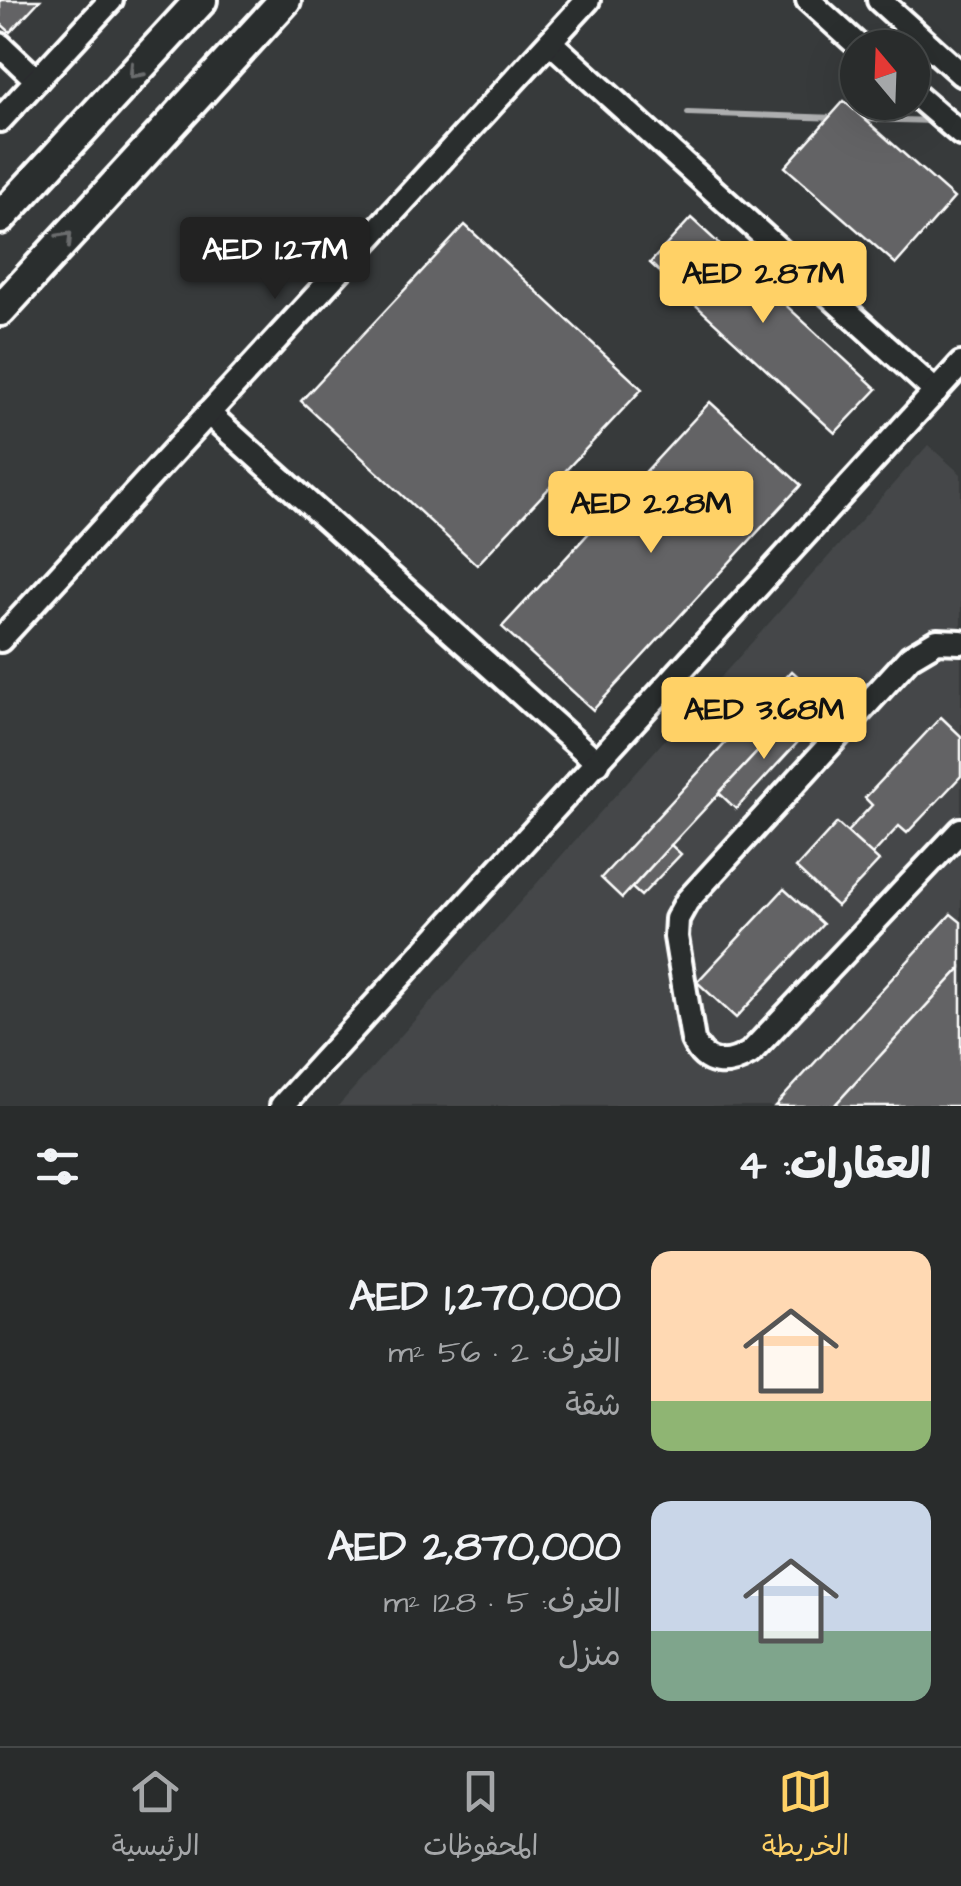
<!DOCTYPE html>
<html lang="ar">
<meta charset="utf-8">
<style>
body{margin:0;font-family:"Architects Daughter","Playpen Sans Arabic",sans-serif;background:#313434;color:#f1f3f6;direction:rtl;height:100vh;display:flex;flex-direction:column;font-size:38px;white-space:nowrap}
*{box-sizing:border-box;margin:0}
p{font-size:32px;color:#a5a7a9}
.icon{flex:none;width:55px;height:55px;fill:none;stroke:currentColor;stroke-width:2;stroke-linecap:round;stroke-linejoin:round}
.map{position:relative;height:1106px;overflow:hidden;direction:ltr}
.side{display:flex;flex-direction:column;background:#292c2c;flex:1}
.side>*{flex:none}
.needle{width:65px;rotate:341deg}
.controls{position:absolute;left:840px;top:30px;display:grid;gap:20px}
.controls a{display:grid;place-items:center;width:90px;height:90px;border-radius:50%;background:#292c2c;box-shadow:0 10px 40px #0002,0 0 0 2px #454848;font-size:50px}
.price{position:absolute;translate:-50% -85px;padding:0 22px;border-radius:10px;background:#ffd166;color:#111;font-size:32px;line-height:65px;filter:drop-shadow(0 2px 5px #0008)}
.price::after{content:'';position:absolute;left:50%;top:60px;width:30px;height:22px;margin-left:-15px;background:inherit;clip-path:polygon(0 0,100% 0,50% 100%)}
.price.current{background:#222;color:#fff}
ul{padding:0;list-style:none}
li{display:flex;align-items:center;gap:30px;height:250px;padding:0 30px}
li span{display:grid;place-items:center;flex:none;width:280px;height:200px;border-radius:20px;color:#555}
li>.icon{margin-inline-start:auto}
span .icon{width:120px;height:120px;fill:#fffc;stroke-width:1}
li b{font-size:42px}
h2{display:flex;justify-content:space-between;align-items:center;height:120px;padding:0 30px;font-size:42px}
.menu{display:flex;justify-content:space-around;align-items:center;height:140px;border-top:2px solid #454848;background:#292c2c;font-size:28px;color:#a5a7a9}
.menu a{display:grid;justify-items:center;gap:5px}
.menu .current{color:#ffd166}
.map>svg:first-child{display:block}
.built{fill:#444748}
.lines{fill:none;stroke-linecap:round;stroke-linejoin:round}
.stream{stroke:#adaeaf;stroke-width:6}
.building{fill:#636465;stroke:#fff;stroke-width:2.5}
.minor-casing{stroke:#fff;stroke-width:30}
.major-casing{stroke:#fff;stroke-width:38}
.minor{stroke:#2a2d2e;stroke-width:22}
.major{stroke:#2a2d2e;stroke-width:30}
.oneway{stroke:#6a6c6d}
</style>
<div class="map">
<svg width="961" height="1106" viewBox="0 0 961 1106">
<rect width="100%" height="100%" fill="#373a3b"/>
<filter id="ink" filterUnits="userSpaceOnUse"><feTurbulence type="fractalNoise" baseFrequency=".01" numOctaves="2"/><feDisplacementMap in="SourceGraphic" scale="20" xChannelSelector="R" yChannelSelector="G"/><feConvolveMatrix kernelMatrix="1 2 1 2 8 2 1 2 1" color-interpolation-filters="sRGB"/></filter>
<g filter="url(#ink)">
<!-- built -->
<polygon class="built" points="928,445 961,474 961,1106 338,1106"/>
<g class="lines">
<!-- stream -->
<g class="stream">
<polyline points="688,113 837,118"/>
<polyline points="860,119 937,121"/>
</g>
</g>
<!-- building -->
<g class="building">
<polygon points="0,0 40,0 10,32 0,23"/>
<polygon points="844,101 954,198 896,264 785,167"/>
<polygon points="691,218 877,389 835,433 650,263"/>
<polygon points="465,225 642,389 477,565 301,401"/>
<polygon points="710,402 801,485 593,710 502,627"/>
<polygon points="792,671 814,691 622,898 601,878"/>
<polygon points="792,715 809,730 736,809 719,793"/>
<polygon points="941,717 961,736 961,776 907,833 899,826 872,855 847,832 872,805 865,798"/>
<polygon points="837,823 879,861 837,906 796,868"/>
<polygon points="671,845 681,854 641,896 632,888"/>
<polygon points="784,889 823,924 736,1018 697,982"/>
<polygon points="951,914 961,922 961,968 834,1106 775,1106"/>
<polygon points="961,968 961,1106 834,1106"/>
</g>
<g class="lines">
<!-- minor casing -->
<g class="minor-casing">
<g id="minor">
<polyline points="808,0 861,48"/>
<polyline points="879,0 961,74"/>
<polyline points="550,42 936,392"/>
<polyline points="0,45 37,80"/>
<polyline points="912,92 961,134"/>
<polyline points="0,120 111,0"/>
<polyline points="208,413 598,763"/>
<polyline points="0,640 588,0"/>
<path d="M961 642 937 641 910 657 687 901 677 919 676 937 693 1040C705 1067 727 1067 750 1053L961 830"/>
<polyline points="282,1106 961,364"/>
</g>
</g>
<!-- major casing -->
<g class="major-casing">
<g id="major">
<polyline points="0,218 201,0"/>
<polyline points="0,310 285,0"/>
</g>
</g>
<!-- minor -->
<use href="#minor" class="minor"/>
<!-- major -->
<use href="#major" class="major"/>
</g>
<!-- one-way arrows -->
<defs><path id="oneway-chevron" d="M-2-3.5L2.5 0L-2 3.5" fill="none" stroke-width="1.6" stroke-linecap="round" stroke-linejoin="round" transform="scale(2.5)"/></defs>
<g class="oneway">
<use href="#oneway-chevron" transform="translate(135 72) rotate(133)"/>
<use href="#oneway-chevron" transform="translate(66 238) rotate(-47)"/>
</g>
</g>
</svg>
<div class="controls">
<a><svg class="needle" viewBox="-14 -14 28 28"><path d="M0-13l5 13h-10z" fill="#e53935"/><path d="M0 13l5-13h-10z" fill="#a5a7a9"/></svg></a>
</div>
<b class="price current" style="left:275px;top:302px">AED 1.27M</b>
<b class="price" style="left:763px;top:326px">AED 2.87M</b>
<b class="price" style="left:651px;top:556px">AED 2.28M</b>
<b class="price" style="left:764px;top:762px">AED 3.68M</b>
</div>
<section class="side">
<h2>العقارات: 4<svg class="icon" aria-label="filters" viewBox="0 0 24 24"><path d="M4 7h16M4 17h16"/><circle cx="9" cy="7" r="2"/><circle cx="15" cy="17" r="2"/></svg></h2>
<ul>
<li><span style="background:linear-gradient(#ffd9b3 75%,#8fb573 0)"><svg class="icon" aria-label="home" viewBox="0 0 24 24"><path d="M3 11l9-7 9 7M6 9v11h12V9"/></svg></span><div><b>AED 1,270,000</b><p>الغرف: 2 · 56 m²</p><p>شقة</p></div></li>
<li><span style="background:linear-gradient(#c9d6e8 65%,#7fa58c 0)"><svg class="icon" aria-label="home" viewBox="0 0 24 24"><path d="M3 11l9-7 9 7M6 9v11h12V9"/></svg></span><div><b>AED 2,870,000</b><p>الغرف: 5 · 128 m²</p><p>منزل</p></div></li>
</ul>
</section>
<nav class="menu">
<a class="current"><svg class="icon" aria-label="map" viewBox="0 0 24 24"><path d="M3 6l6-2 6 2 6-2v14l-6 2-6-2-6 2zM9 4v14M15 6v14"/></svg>الخريطة</a>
<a><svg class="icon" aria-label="saved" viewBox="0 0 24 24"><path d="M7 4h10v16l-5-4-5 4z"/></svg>المحفوظات</a>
<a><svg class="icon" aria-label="home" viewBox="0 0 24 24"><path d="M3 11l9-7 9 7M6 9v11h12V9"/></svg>الرئيسية</a>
</nav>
